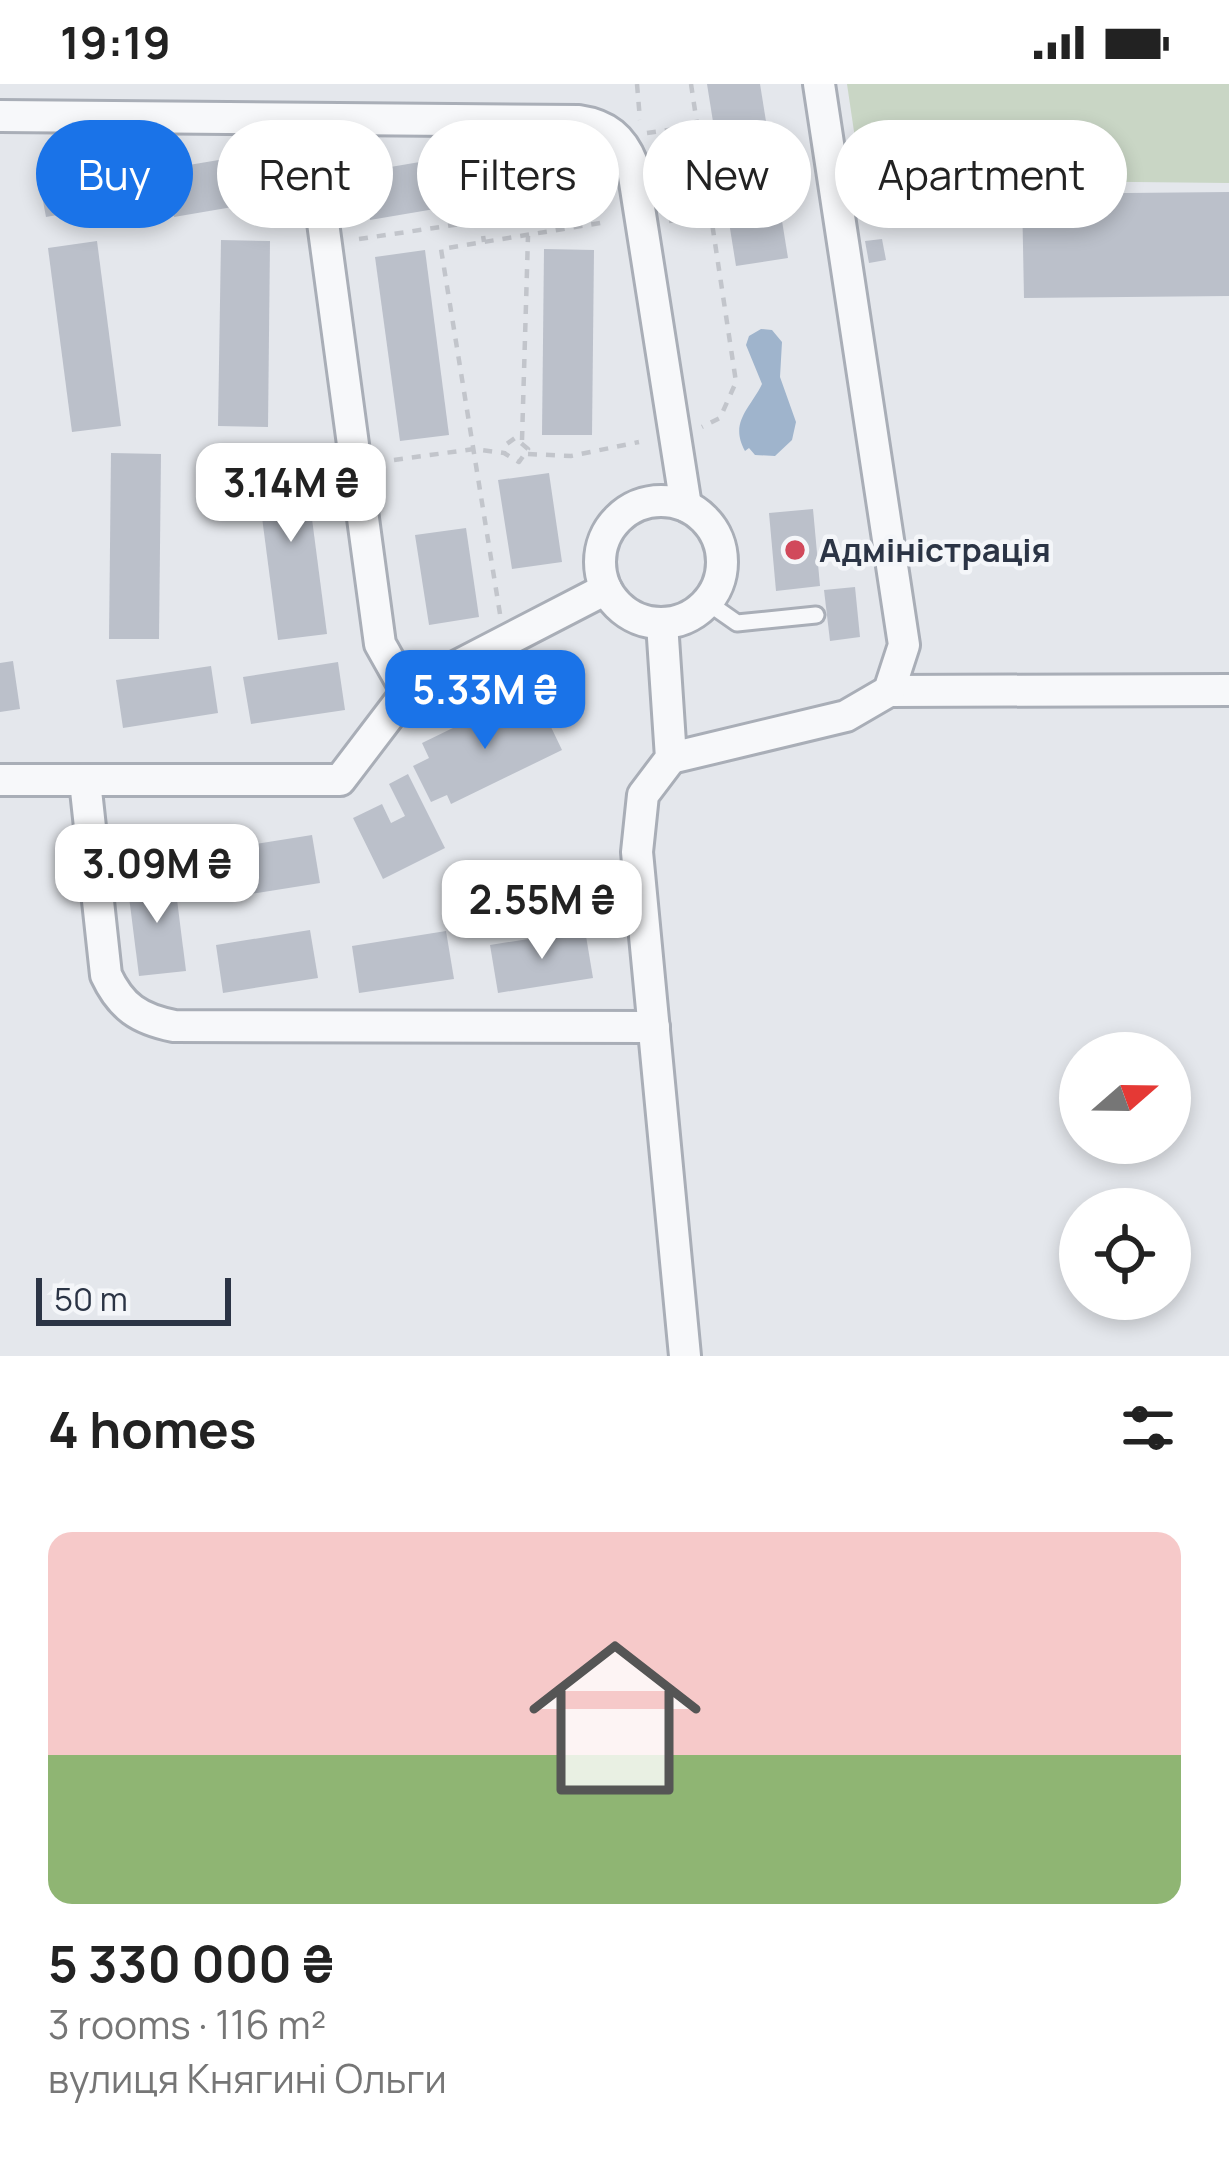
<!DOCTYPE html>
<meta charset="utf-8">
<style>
body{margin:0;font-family:Manrope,sans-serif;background:#f2f2f2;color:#222;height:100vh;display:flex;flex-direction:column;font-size:45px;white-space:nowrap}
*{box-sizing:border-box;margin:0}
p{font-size:39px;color:#767676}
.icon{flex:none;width:66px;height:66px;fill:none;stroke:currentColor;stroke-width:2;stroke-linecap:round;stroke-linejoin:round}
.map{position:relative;height:1272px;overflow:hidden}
.panel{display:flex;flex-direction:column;background:#fff;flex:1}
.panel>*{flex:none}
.top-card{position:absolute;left:36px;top:36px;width:1158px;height:108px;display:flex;gap:24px}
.needle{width:78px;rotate:70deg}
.fabs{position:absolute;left:1059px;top:948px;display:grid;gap:24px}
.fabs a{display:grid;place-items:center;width:132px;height:132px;border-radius:50%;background:#fff;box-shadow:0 6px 18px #0003;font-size:60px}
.scale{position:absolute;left:36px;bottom:30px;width:195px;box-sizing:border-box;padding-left:12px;border:6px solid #2b3445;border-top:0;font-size:33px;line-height:42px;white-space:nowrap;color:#2b3445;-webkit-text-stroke:9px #f4f6f9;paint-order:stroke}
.price{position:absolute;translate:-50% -102px;padding:0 27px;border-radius:24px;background:#fff;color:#222;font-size:39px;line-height:78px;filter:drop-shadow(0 3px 6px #0008)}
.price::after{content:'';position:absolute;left:50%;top:72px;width:36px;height:27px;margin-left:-18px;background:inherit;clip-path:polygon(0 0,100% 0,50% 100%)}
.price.current{background:#1a73e8;color:#fff}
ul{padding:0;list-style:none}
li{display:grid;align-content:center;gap:24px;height:636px;padding:0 48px}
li+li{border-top:3px solid #e0e0e0}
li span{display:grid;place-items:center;height:372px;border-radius:24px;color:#555}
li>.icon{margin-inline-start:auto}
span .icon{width:216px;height:216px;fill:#fffc;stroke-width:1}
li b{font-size:51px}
h2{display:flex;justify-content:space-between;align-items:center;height:144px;padding:0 48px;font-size:51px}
.chip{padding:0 42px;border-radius:54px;background:#fff;box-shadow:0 6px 18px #0003;font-size:42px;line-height:108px}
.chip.current{background:#1a73e8;color:#fff}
.status{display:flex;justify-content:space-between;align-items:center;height:84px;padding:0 60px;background:#fff;direction:ltr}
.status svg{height:33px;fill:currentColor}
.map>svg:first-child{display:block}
.green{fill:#c9d6c5}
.water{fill:#9fb4cc}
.building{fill:#bbc0ca}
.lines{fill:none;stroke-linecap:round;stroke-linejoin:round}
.lane-casing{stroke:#a9aeb7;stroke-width:21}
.street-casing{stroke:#a9aeb7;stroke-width:36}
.path{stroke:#c2c5cb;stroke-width:4.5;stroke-dasharray:9 9;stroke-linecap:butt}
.lane{stroke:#f7f8fa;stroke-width:15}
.street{stroke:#f7f8fa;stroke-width:30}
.poi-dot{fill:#d1495b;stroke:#f4f6f9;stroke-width:4.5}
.labels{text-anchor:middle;stroke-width:9;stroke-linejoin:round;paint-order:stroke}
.poi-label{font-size:33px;font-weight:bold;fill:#2b3445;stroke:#f4f6f9;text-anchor:start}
</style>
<div class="status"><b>19:19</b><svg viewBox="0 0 49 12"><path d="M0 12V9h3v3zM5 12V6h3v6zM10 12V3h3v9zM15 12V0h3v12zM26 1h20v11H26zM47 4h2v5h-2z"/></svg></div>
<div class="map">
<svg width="1229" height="1272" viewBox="0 0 1229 1272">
<rect width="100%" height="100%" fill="#e4e7ec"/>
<!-- green -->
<polygon class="green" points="847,0 1229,0 1229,99 861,95"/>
<!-- water -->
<path class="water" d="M761 245 772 246 782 258 780 293 796 338 792 356 775 372 755 371 749 364 745 367C729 338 750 325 762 300L746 261 749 252Z"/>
<!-- building -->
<g class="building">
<polygon points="707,0 760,0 788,174 736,182"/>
<polygon points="132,68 140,116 46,133 37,85"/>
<polygon points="260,69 268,117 174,133 165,85"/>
<polygon points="455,72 464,120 370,136 361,88"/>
<polygon points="582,75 591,123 496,140 488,92"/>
<polygon points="1229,108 1229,212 1024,214 1022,110"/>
<polygon points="882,155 886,176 869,179 865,157"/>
<polygon points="221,156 270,157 268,343 218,342"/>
<polygon points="97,157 121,342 72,348 48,164"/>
<polygon points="544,165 594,166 592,351 542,351"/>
<polygon points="425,166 449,351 400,357 375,173"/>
<polygon points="303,366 327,550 278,556 254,372"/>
<polygon points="111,369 161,370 159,555 109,555"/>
<polygon points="549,389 562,478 512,485 498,396"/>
<polygon points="813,425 820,502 776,507 769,429"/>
<polygon points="466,444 479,533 429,541 415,451"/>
<polygon points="855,503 860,553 830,557 824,506"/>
<polygon points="13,577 20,625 0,628 0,579"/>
<polygon points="338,578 345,626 251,640 243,593"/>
<polygon points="211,582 218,629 123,644 116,596"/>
<polygon points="540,620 562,666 451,720 447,711 431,718 413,682 429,674 422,659 494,624 497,631 507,626 511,634"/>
<polygon points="408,690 445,764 383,795 353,734 382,720 391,739 405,732 389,700"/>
<polygon points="312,751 320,799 225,814 218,766"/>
<polygon points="174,792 186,887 139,892 127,797"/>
<polygon points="310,846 318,894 223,909 216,861"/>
<polygon points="585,846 593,894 498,909 490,861"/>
<polygon points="446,847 454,895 359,909 352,862"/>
</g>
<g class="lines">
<!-- lane casing -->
<g class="lane-casing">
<polyline id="lane" points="707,518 737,539 816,531"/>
</g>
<!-- street casing -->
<g class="street-casing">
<g id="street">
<path d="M0 32 579 37C607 41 622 54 632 79L686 422"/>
<polyline points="309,35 380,560 407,608"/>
<circle cx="661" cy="478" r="61"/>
<polyline points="662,539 671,674 643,711 637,768 685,1272"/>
<polyline points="889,607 1229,606"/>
<polyline points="671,674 846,632 889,607 904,561 819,0"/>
<polyline points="0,696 340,696 407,608 606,505"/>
<path d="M85 697 106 891C121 923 139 935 174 942L654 943"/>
</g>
</g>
<!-- path -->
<g class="path">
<polyline points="637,0 640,36"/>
<polyline points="691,0 736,298 720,334 702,343"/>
<polyline points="647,49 696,42"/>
<polyline points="470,63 484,158"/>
<polyline points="669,137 711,132"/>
<polyline points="359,155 481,137"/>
<polyline points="522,356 528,152"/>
<polyline points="528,370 571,372 639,358"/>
<polyline points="394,376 474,365 504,369 519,378 528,365 515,354 504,362 504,369"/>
<polyline points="500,530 441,165 606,138"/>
</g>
<!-- lane -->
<use href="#lane" class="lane"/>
<!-- street -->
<use href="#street" class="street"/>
</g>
<!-- markers -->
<circle class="poi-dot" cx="795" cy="466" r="12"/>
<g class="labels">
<!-- poi labels -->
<g class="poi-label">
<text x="819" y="478">Адміністрація</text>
</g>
</g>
</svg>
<div class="fabs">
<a><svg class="needle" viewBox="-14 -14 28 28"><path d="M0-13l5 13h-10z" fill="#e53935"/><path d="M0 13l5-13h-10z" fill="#767676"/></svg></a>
<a><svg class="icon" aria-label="locate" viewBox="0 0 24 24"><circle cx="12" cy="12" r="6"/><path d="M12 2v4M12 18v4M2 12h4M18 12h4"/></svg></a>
</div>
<div class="scale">50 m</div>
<b class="price" style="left:291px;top:461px">3.14M ₴</b>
<b class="price current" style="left:485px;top:668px">5.33M ₴</b>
<b class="price" style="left:157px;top:842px">3.09M ₴</b>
<b class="price" style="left:542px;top:878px">2.55M ₴</b>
<div class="top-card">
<a class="chip current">Buy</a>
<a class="chip">Rent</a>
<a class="chip">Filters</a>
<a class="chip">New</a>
<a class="chip">Apartment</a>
</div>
</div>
<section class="panel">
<h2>4 homes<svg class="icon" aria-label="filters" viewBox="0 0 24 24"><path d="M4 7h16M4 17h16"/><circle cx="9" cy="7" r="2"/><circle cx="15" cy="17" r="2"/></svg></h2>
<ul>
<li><span style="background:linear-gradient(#f6c9c9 60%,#8fb573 0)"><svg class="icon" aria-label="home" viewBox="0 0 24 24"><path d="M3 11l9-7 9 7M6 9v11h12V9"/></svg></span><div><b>5 330 000 ₴</b><p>3 rooms · 116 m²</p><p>вулиця Княгині Ольги</p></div></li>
</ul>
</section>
